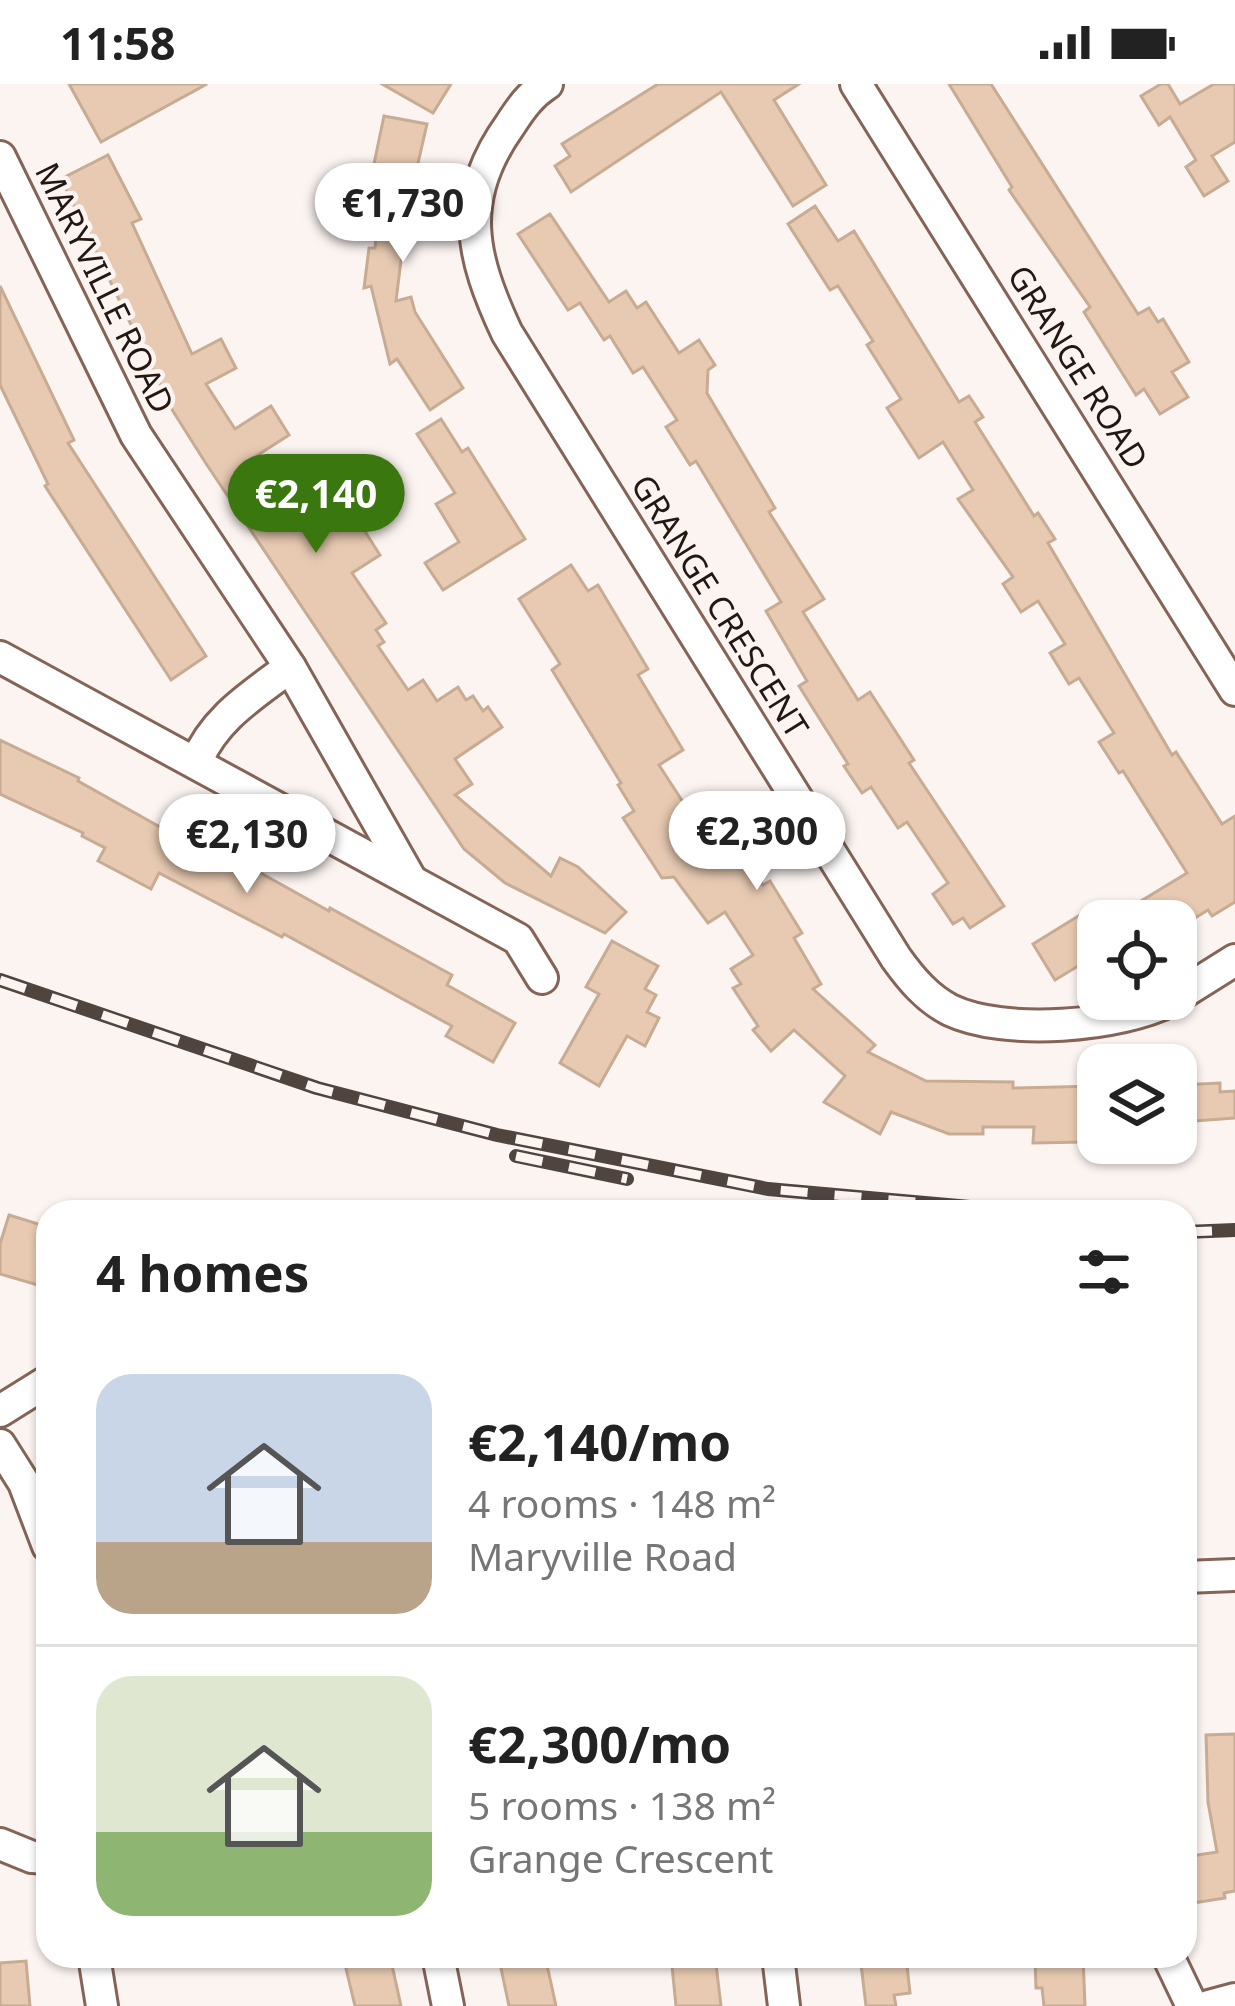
<!DOCTYPE html>
<meta charset="utf-8">
<style>
body{margin:0;font-family:"Noto Sans",sans-serif;background:#f6f6f6;color:#222;height:100vh;display:flex;flex-direction:column;font-size:45px;white-space:nowrap}
*{box-sizing:border-box;margin:0}
p{font-size:39px;color:#767676}
.icon{flex:none;width:66px;height:66px;fill:none;stroke:currentColor;stroke-width:2;stroke-linecap:round;stroke-linejoin:round}
.map{position:relative;flex:1;overflow:hidden}
.sheet{position:absolute;left:36px;top:1116px;width:1161px;height:768px;display:flex;flex-direction:column;background:#fff;border-radius:36px;box-shadow:0 3px 9px #0004}
.sheet>*{flex:none}
.fabs{position:absolute;left:1077px;top:816px;display:grid;gap:24px}
.fabs a{display:grid;place-items:center;width:120px;height:120px;border-radius:24px;background:#fff;box-shadow:0 3px 9px #0004;font-size:60px}
.price{position:absolute;translate:-50% -102px;padding:0 27px;border-radius:42px;background:#fff;color:#222;font-size:39px;line-height:78px;filter:drop-shadow(0 3px 6px #0008)}
.price::after{content:'';position:absolute;left:50%;top:72px;width:36px;height:27px;margin-left:-18px;background:inherit;clip-path:polygon(0 0,100% 0,50% 100%)}
.price.on{background:#3a770f;color:#fff}
ul{padding:0;list-style:none}
li{display:flex;align-items:center;gap:36px;height:300px;padding:0 60px}
li+li{border-top:3px solid #e0e0e0}
li span{display:grid;place-items:center;flex:none;width:336px;height:240px;border-radius:36px;color:#555}
li>.icon{margin-inline-start:auto}
span .icon{width:144px;height:144px;fill:#fffc;stroke-width:1}
li b{font-size:51px}
h2{display:flex;justify-content:space-between;align-items:center;height:144px;padding:0 60px;font-size:51px}
.status{display:flex;justify-content:space-between;align-items:center;height:84px;padding:0 60px;background:#fff;direction:ltr}
.status svg{height:33px;fill:currentColor}
.map>svg:first-child{display:block}
.building{fill:#e8cab2;stroke:#c7ab93;stroke-width:3}
.lines{fill:none;stroke-linecap:round;stroke-linejoin:round}
.minor-casing{stroke:#846456;stroke-width:36}
.minor{stroke:#fff;stroke-width:30}
.rail-casing{stroke:#50443f;stroke-width:14}
.rail{stroke:#fcf4f1;stroke-width:9;stroke-dasharray:27;stroke-linecap:butt}
.labels{text-anchor:middle;stroke-width:9;stroke-linejoin:round;paint-order:stroke}
.street-label{font-size:33px;fill:#241712;stroke:#fcf4f1}
</style>
<div class="status"><b>11:58</b><svg viewBox="0 0 49 12"><path d="M0 12V9h3v3zM5 12V6h3v6zM10 12V3h3v9zM15 12V0h3v12zM26 1h20v11H26zM47 4h2v5h-2z"/></svg></div>
<div class="map">
<svg width="1235" height="1922" viewBox="0 0 1235 1922">
<rect width="100%" height="100%" fill="#fcf4f1"/>
<!-- building -->
<g class="building">
<polygon points="69,0 207,0 101,58"/>
<polygon points="382,0 451,0 433,29"/>
<polygon points="658,0 799,0 774,16 826,101 793,122 721,8 571,108 555,82 570,72 562,60"/>
<polygon points="949,0 991,0 1138,230 1149,224 1158,238 1163,235 1189,278 1172,288 1188,313 1160,330 1144,305 1136,311 1084,228 1090,223 1009,106 1012,103"/>
<polygon points="1161,0 1168,0 1180,20 1214,0 1235,0 1235,58 1212,72 1228,97 1204,112 1186,83 1196,76 1170,33 1159,41 1141,12"/>
<polygon points="384,32 427,40 407,127 396,217 411,213 415,228 463,304 430,326 397,275 390,280 371,202 364,204 369,164 375,164 382,101 370,99"/>
<polygon points="108,71 141,135 132,139 192,270 221,255 236,284 206,300 235,345 271,322 289,351 253,374 291,431 336,402 380,471 352,489 386,539 376,546 384,558 378,562 408,606 423,596 437,617 458,603 466,616 473,612 483,627 488,623 502,643 455,675 472,700 455,711 551,792 560,774 578,783 626,828 605,849 505,799 464,765 205,378 171,324 61,95"/>
<polygon points="815,122 838,157 854,147 959,318 969,312 983,333 975,338 1034,432 1038,429 1055,455 1048,459 1172,671 1176,668 1222,740 1235,732 1235,818 1212,832 1208,826 1190,837 1108,837 1187,789 1123,687 1119,689 1099,658 1114,649 1079,594 1069,600 1050,569 1065,560 1038,517 1021,528 1003,500 1013,493 958,415 973,406 943,358 919,374 887,324 901,315 867,261 873,257 838,202 830,206 788,140"/>
<polygon points="550,130 609,218 626,207 637,224 646,218 679,269 699,256 715,281 708,286 707,309 775,424 769,428 824,515 803,528 858,616 870,608 914,676 909,679 1004,822 970,844 963,834 953,840 933,810 948,799 907,738 898,744 871,703 862,709 844,682 848,680 799,602 807,597 766,527 781,518 696,377 690,381 666,343 677,336 643,283 633,289 610,252 604,256 580,219 568,226 518,150"/>
<polygon points="0,202 74,356 68,359 206,572 171,596 45,402 48,400 0,301"/>
<polygon points="441,335 462,368 468,364 525,455 443,506 425,479 459,458 436,420 455,409 417,350"/>
<polygon points="571,481 588,507 598,501 648,585 638,591 683,666 659,681 692,732 705,723 726,756 732,753 763,801 770,797 802,849 794,854 821,900 813,905 875,961 868,968 926,997 1013,998 1013,1004 1098,1002 1098,1044 1085,1045 1085,1058 1033,1059 1034,1043 983,1043 983,1050 949,1050 891,1028 880,1050 824,1018 845,992 794,946 771,967 753,946 758,942 733,904 741,900 731,885 753,871 725,828 708,839 674,793 662,794 623,734 634,727 618,701 621,699 552,586 560,580 519,515"/>
<polygon points="0,656 79,694 78,697 178,753 180,749 255,790 257,787 329,827 330,824 452,891 447,901 515,939 493,978 446,952 452,942 284,850 282,853 159,789 151,805 98,777 105,764 82,752 83,749 0,710"/>
<polygon points="1098,820 1098,870 1055,896 1033,860"/>
<polygon points="612,857 658,882 645,905 656,911 647,928 659,934 645,962 627,952 599,1002 560,979 599,910 586,903"/>
<polygon points="1220,999 1220,1008 1235,1007 1235,1034 1182,1038 1180,1001"/>
<polygon points="9,1131 48,1143 48,1204 0,1190 0,1160"/>
<polygon points="1235,1650 1235,1807 1224,1809 1225,1814 1193,1819 1185,1773 1217,1768 1208,1718 1206,1651"/>
<polygon points="343,1872 390,1872 401,1922 355,1922"/>
<polygon points="514,1872 545,1872 556,1922 509,1922 499,1875"/>
<polygon points="671,1872 715,1872 721,1922 676,1922"/>
<polygon points="860,1872 906,1872 910,1909 894,1911 896,1922 866,1922"/>
<polygon points="1083,1872 1085,1922 1044,1922 1042,1904 1036,1904 1035,1873"/>
<polygon points="26,1877 30,1922 0,1922 0,1879"/>
</g>
<g class="lines">
<!-- minor casing -->
<g class="minor-casing">
<g id="minor">
<path d="M547 0C530 11 521 24 510 41 457 115 471 172 507 249L896 874C911 895 927 914 950 926 1004 952 1121 943 1173 915"/>
<polyline points="856,0 1235,606"/>
<polyline points="0,73 136,351 290,583 411,796"/>
<polyline points="0,573 518,855 542,894"/>
<path d="M196 679C214 634 253 611 290 583"/>
<polyline points="1176,913 1235,876"/>
<polyline points="0,1327 48,1297"/>
<polyline points="0,1361 24,1399 48,1462"/>
<polyline points="1185,1493 1235,1491"/>
<polyline points="0,1760 32,1773 48,1774"/>
<polyline points="94,1872 102,1922"/>
<polyline points="438,1872 448,1922"/>
<polyline points="778,1872 784,1922"/>
<polyline points="1168,1872 1192,1922"/>
<polyline points="1209,1922 1235,1915"/>
</g>
</g>
<!-- minor -->
<use href="#minor" class="minor"/>
<!-- rail casing -->
<g class="rail-casing">
<g id="rail">
<polyline points="0,896 317,1004 497,1051 768,1105 1027,1128"/>
<polyline points="516,1072 627,1095"/>
<polyline points="1185,1148 1235,1146"/>
</g>
</g>
<!-- rail -->
<use href="#rail" class="rail"/>
</g>
<g class="labels">
<!-- street labels -->
<g class="street-label">
<text transform="translate(105 204) rotate(64)" y="12">MARYVILLE ROAD</text>
<text transform="translate(1078 283) rotate(58)" y="12">GRANGE ROAD</text>
<text transform="translate(720 522) rotate(58)" y="12">GRANGE CRESCENT</text>
</g>
</g>
</svg>
<div class="fabs">
<a><svg class="icon" aria-label="locate" viewBox="0 0 24 24"><circle cx="12" cy="12" r="6"/><path d="M12 2v4M12 18v4M2 12h4M18 12h4"/></svg></a>
<a><svg class="icon" aria-label="layers" viewBox="0 0 24 24"><path d="M12 4l9 5-9 5-9-5zM3 14l9 5 9-5"/></svg></a>
</div>
<b class="price" style="left:403px;top:181px">€1,730</b>
<b class="price on" style="left:316px;top:472px">€2,140</b>
<b class="price" style="left:757px;top:809px">€2,300</b>
<b class="price" style="left:247px;top:812px">€2,130</b>
<section class="sheet">
<h2>4 homes<svg class="icon" aria-label="filters" viewBox="0 0 24 24"><path d="M4 7h16M4 17h16"/><circle cx="9" cy="7" r="2"/><circle cx="15" cy="17" r="2"/></svg></h2>
<ul>
<li><span style="background:linear-gradient(#c9d6e8 70%,#b9a48a 0)"><svg class="icon" aria-label="home" viewBox="0 0 24 24"><path d="M3 11l9-7 9 7M6 9v11h12V9"/></svg></span><div><b>€2,140/mo</b><p>4 rooms · 148 m²</p><p>Maryville Road</p></div></li>
<li><span style="background:linear-gradient(#dfe7d0 65%,#8fb573 0)"><svg class="icon" aria-label="home" viewBox="0 0 24 24"><path d="M3 11l9-7 9 7M6 9v11h12V9"/></svg></span><div><b>€2,300/mo</b><p>5 rooms · 138 m²</p><p>Grange Crescent</p></div></li>
</ul>
</section>
</div>
